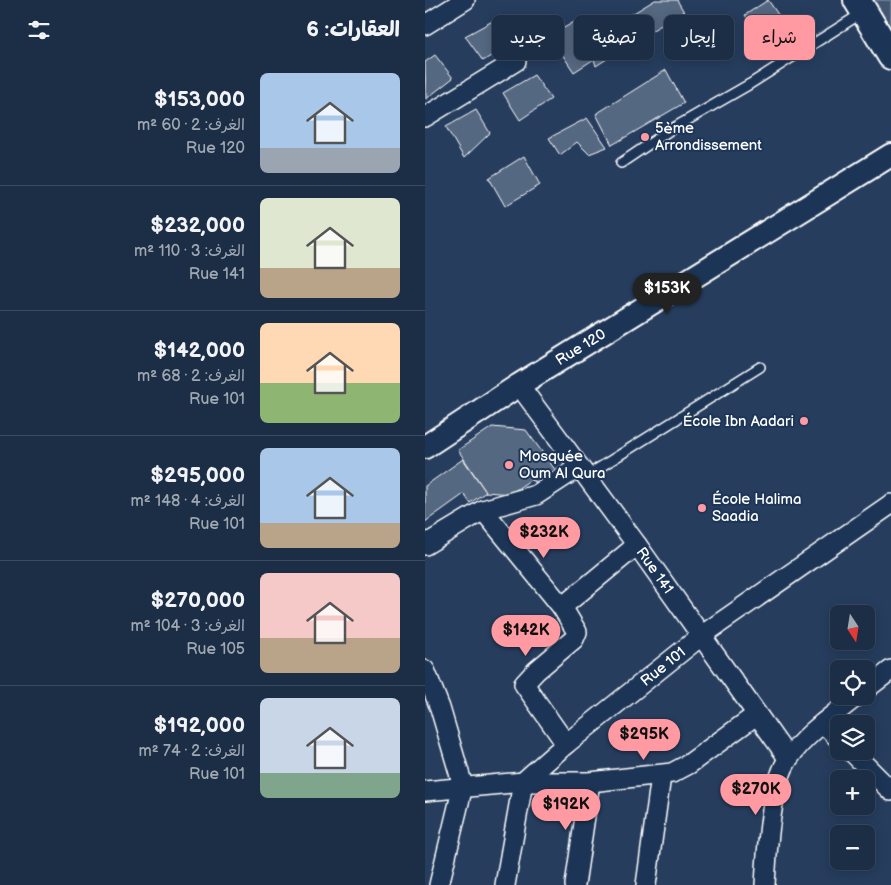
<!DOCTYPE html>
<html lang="ar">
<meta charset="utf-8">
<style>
body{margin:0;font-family:"Balsamiq Sans","Playpen Sans Arabic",sans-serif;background:#293a51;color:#f1f3f6;direction:rtl;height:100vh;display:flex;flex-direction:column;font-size:19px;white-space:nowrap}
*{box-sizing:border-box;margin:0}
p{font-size:16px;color:#a0a8b3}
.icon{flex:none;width:28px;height:28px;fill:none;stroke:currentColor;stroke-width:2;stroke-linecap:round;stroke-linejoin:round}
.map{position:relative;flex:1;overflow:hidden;direction:ltr}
.panel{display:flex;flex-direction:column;background:#1c2e46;width:425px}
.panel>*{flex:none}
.hud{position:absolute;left:15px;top:15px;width:375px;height:45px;direction:rtl;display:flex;gap:10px}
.needle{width:32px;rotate:168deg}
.controls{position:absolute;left:405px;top:605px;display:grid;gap:10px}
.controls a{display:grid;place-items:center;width:45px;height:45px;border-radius:8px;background:#1c2e46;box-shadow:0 2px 12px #0003,0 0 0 1px #3a4a5f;font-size:25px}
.price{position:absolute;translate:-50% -42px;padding:0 11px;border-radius:18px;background:#ff9aa2;color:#111;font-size:16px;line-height:32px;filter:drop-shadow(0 1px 2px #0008)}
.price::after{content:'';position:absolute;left:50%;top:30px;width:15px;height:11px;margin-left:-8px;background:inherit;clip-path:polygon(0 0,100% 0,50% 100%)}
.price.active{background:#222;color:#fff}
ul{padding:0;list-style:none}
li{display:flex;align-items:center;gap:15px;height:125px;padding:0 25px}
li+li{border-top:1px solid #3a4a5f}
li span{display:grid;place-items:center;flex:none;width:140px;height:100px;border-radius:8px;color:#555}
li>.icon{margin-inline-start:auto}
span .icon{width:60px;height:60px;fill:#fffc;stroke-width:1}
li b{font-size:21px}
h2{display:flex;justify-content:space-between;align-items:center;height:60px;padding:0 25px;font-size:21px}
.pill{padding:0 18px;border-radius:8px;background:#1c2e46;box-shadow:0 2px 12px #0003,0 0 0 1px #3a4a5f;font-size:18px;line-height:45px}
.pill.active{background:#ff9aa2;color:#111}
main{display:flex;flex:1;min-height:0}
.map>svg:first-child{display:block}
.green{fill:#425672;stroke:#a0aab8}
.building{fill:#556781;stroke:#fff}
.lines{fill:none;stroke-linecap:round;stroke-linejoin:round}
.service-casing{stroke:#fff;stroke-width:12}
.minor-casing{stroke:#fff;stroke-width:22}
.tertiary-casing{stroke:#fff;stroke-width:26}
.secondary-casing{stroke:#fff;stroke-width:30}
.service{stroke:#1d3557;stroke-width:9}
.minor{stroke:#1d3557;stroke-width:19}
.tertiary{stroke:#1d3557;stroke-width:22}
.secondary{stroke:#1d3557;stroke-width:26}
.poi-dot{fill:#ff9aa2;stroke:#1d3557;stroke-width:2}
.labels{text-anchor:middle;stroke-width:4;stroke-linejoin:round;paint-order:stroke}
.poi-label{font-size:15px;fill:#fff;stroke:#1d3557;text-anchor:start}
.street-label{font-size:15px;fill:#fff;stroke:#1d3557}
</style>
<main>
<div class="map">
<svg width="466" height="885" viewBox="0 0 466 885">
<rect width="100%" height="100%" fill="#263d5e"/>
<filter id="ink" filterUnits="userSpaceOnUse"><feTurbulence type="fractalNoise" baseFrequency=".02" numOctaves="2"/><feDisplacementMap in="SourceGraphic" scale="10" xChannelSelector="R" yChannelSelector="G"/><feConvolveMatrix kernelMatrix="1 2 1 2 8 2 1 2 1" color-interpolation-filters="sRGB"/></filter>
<g filter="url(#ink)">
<!-- green -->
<polygon class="green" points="445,0 466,0 466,34"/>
<!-- building -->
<g class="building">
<polygon points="230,0 252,0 259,12 214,38 202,17"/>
<polygon points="343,0 361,26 340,43 320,15"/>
<polygon points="75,17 88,42 58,61 40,36"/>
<polygon points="202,17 214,38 171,66 169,59 174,56 163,39"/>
<polygon points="151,21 174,56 149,72 125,36"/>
<polygon points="10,55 28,78 1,99 0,62"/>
<polygon points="241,70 259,103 187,145 171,114"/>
<polygon points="109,75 126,99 95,120 78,93"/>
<polygon points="51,110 65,133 39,158 21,127"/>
<polygon points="162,118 182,147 164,154 152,142 135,155 124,138"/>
<polygon points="99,156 115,185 80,206 64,178"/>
<polygon points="67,427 101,430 131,471 114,483 105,480 85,494 61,492 33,450"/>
<polygon points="38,459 61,492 45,503 39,494 0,522 0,486"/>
</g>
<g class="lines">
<!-- service casing -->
<g class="service-casing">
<g id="service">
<polyline points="196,163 245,130 325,84 437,13"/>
<polyline points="161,476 335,367"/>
</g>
</g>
<!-- minor casing -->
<g class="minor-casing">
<g id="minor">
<polyline points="0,25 40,0"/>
<polyline points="0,117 91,61"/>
<path id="s1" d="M94 385 212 545 363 758"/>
<polyline points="58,510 137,607 152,632 149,639 111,671 99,684 141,744"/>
<polyline points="0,545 58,510 111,495 154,467"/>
<polyline points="137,607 212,545"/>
<polyline points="0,670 15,708 38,786 14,885"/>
<polyline points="441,689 466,670"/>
<polyline points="398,723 414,739"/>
<polyline points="426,751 466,791"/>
<path id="s2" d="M0 791 98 782 141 744 276 636 466 504"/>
<polyline points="80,885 98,782 165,782 247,773 264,764 331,715"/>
<polyline points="150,885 165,782"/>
<polyline points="221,885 236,776"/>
<path d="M340 885C342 853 345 784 364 758 380 734 410 714 432 696"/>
</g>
</g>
<!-- tertiary casing -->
<g class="tertiary-casing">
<g id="tertiary">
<path id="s3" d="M0 447 94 385 466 155"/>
</g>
</g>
<!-- secondary casing -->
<g class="secondary-casing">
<polyline id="secondary" points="432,0 466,56"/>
</g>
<!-- service -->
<use href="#service" class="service"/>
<!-- minor -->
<use href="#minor" class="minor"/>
<!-- tertiary -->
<use href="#tertiary" class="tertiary"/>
<!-- secondary -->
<use href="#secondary" class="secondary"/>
</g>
</g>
<!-- markers -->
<g class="poi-dot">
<circle cx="220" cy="137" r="5"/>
<circle cx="379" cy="421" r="5"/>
<circle cx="84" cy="465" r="5"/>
<circle cx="277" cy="508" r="5"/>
</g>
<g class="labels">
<!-- poi labels -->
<g class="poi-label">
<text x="230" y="133">5ème<tspan x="230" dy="17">Arrondissement</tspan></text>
<text x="369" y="426" text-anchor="end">École Ibn Aadari</text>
<text x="94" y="461">Mosquée<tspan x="94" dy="17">Oum Al Qura</tspan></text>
<text x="287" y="504">École Halima<tspan x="287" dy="17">Saadia</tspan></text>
</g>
<!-- street labels -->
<g class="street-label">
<text dy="5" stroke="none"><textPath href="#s3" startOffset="185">Rue 120</textPath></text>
<text dy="5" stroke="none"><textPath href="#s1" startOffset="230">Rue 141</textPath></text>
<text dy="5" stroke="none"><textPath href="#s2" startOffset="280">Rue 101</textPath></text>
</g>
</g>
</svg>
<div class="controls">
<a><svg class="needle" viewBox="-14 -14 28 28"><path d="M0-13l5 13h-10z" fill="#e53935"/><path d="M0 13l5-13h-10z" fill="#a0a8b3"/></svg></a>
<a><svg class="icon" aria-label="locate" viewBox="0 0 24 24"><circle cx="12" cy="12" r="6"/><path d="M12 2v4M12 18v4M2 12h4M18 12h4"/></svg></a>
<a><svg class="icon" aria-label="layers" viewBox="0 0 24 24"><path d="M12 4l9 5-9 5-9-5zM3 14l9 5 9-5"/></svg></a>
<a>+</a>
<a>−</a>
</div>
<b class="price active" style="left:242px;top:315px">$153K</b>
<b class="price" style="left:119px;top:559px">$232K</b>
<b class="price" style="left:101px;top:657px">$142K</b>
<b class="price" style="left:219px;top:761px">$295K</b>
<b class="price" style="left:331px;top:816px">$270K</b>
<b class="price" style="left:141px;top:831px">$192K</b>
<div class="hud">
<a class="pill active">شراء</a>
<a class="pill">إيجار</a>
<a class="pill">تصفية</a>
<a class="pill">جديد</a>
</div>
</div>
<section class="panel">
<h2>العقارات: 6<svg class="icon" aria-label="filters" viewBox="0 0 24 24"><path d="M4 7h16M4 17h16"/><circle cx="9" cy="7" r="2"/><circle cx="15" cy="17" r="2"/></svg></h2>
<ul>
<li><span style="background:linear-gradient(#a9c7e8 75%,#9aa5b1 0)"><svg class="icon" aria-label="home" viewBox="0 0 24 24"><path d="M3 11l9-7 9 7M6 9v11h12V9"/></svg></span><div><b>$153,000</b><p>الغرف: 2 · 60 m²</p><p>Rue 120</p></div></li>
<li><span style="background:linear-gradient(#dfe7d0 70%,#b9a48a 0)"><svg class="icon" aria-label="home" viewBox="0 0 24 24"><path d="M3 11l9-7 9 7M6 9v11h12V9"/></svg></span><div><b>$232,000</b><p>الغرف: 3 · 110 m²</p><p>Rue 141</p></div></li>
<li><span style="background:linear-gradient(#ffd9b3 60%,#8fb573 0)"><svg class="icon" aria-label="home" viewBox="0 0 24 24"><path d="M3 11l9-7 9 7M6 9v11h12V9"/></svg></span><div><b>$142,000</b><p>الغرف: 2 · 68 m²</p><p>Rue 101</p></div></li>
<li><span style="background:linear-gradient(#a9c7e8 75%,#b9a48a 0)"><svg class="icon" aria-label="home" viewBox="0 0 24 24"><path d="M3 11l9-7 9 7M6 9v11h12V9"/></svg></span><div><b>$295,000</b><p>الغرف: 4 · 148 m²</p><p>Rue 101</p></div></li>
<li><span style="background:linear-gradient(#f6c9c9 65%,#b9a48a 0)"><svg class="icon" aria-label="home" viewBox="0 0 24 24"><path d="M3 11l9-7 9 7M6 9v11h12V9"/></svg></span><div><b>$270,000</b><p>الغرف: 3 · 104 m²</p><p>Rue 105</p></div></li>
<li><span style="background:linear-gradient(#c9d6e8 75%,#7fa58c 0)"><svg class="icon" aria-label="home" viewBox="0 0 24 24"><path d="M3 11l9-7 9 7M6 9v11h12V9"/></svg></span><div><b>$192,000</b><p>الغرف: 2 · 74 m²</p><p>Rue 101</p></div></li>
</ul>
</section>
</main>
